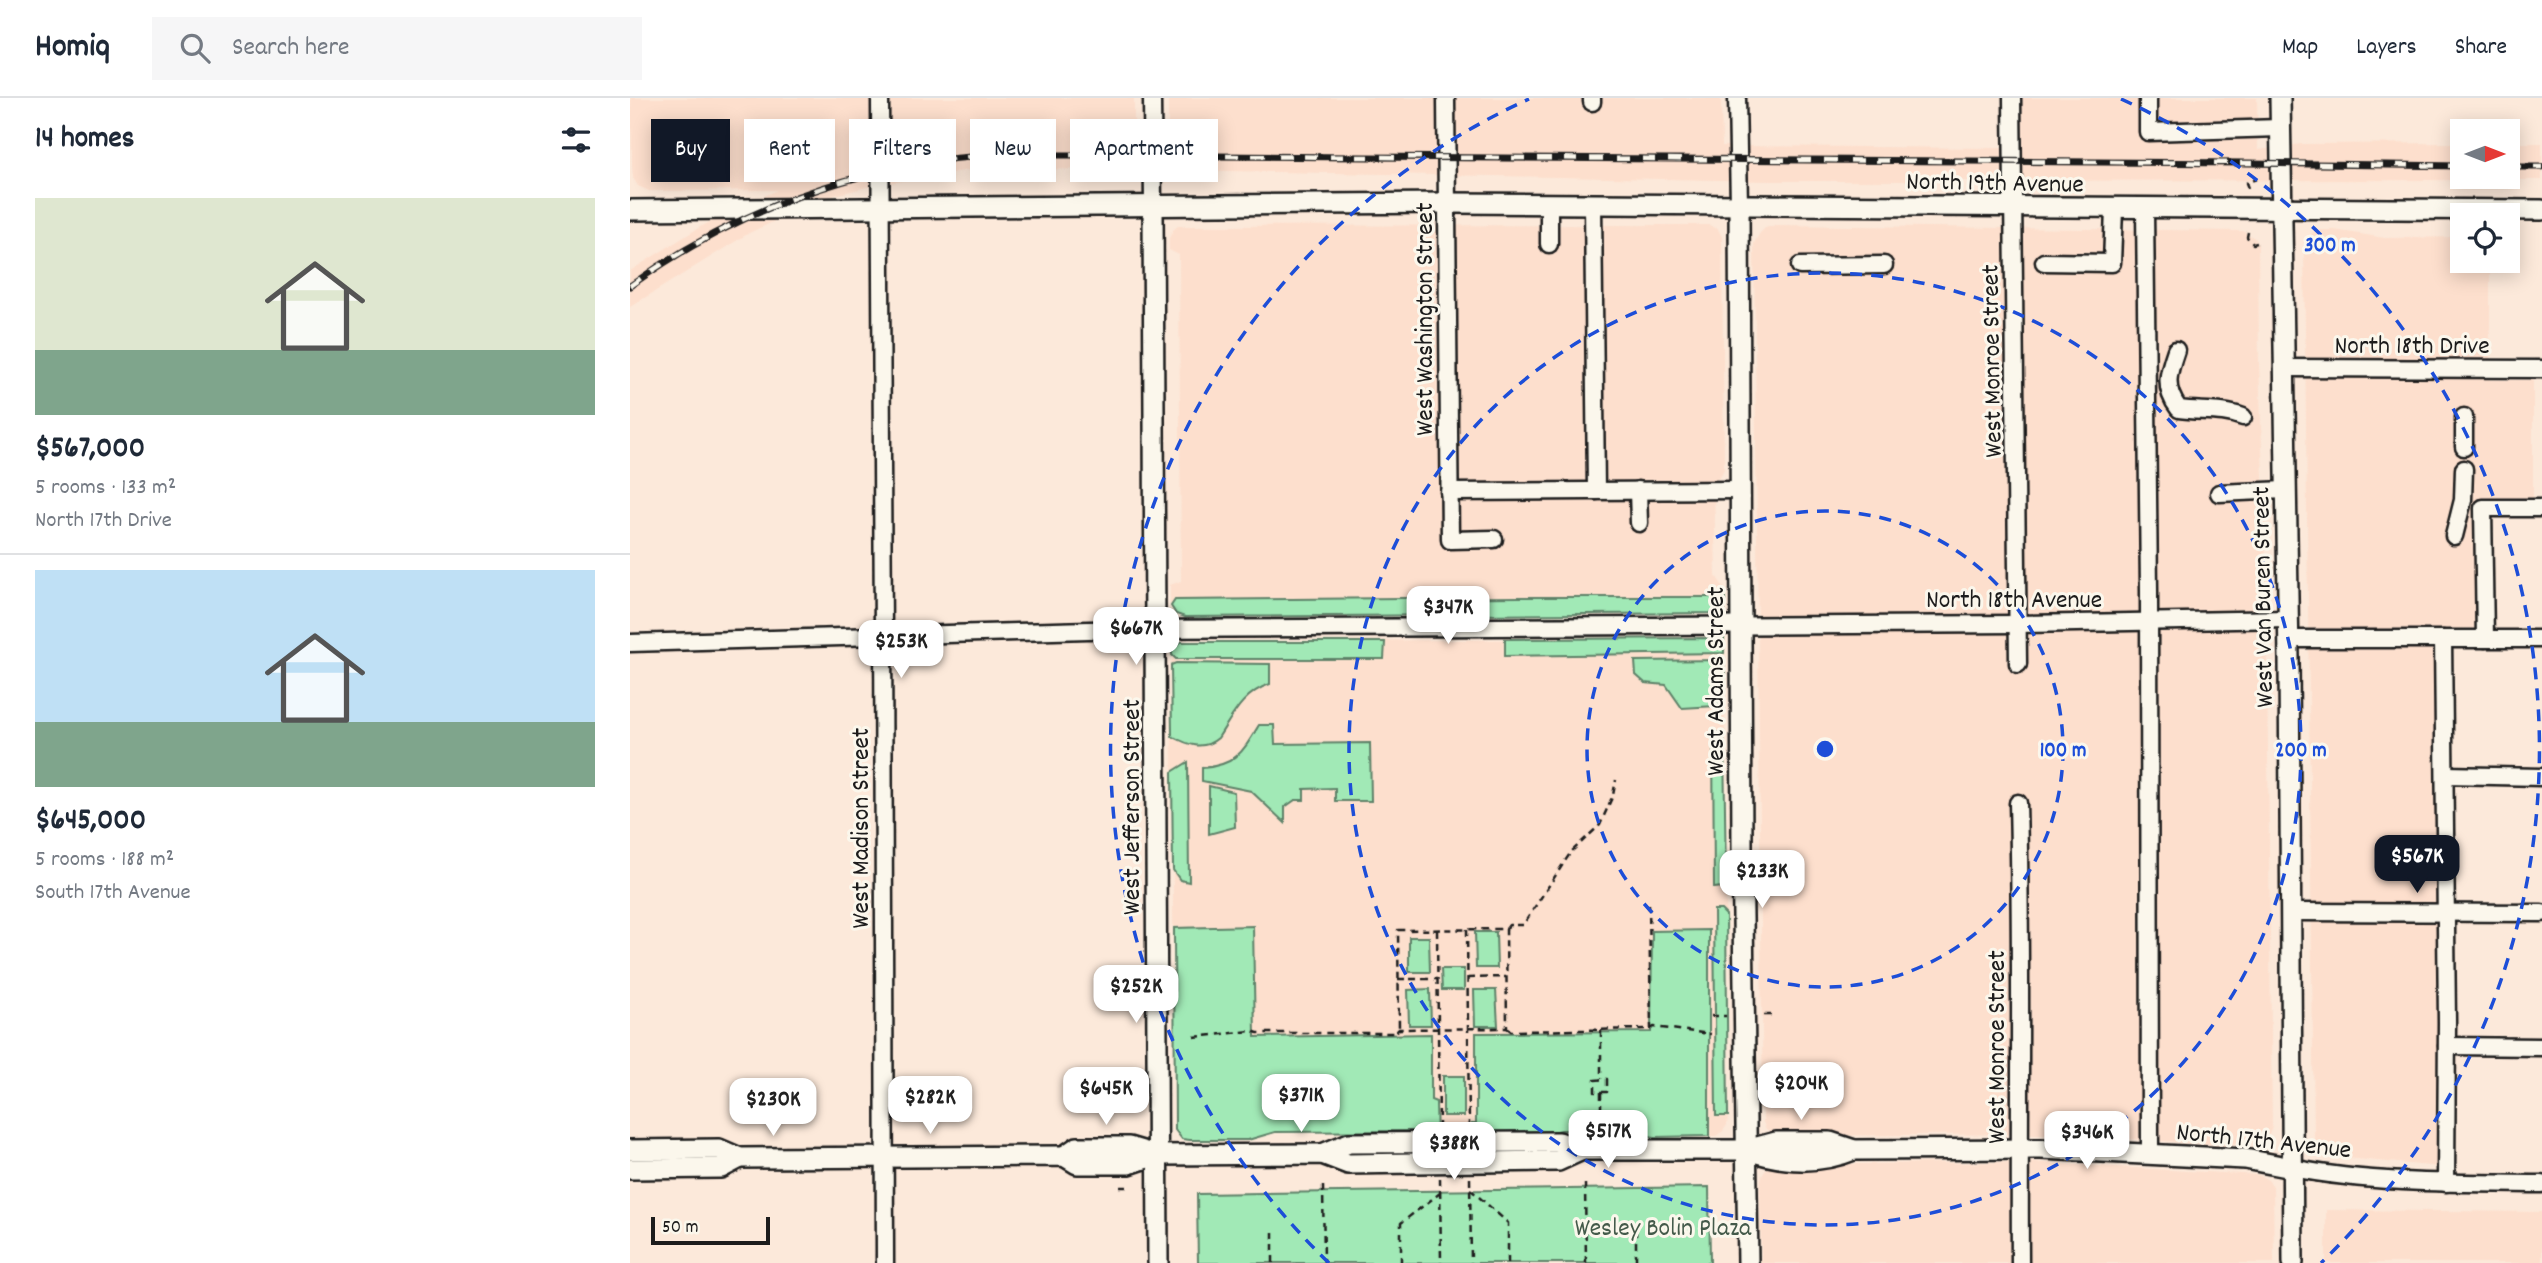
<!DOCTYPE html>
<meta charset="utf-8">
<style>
body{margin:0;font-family:Dekko,sans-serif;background:#f6f6f7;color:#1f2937;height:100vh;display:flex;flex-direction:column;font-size:26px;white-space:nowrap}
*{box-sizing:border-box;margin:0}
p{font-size:23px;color:#747a83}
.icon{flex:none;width:38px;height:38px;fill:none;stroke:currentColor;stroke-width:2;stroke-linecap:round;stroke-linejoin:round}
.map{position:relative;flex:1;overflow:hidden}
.side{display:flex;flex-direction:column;background:#fff;width:630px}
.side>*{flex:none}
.hud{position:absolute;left:21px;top:21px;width:665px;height:63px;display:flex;gap:14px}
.needle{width:46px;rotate:90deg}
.buttons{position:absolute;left:1820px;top:21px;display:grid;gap:14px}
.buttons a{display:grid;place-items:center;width:70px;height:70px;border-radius:0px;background:#fff;box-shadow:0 4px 18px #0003;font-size:35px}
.scale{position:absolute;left:21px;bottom:18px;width:119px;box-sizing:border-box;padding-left:7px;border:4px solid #1c1c1c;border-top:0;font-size:19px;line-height:24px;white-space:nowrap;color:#1c1c1c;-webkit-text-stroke:5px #fbf7ec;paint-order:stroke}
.price{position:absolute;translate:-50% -60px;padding:0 16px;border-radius:14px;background:#fff;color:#222;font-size:23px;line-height:46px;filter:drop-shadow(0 2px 4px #0008)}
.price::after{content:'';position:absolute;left:50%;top:42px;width:21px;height:16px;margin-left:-10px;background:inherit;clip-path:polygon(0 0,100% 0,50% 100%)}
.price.current{background:#111827;color:#fff}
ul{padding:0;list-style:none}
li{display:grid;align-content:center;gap:14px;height:371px;padding:0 35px}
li+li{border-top:2px solid #e0e1e3}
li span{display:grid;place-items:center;height:217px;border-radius:0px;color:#555}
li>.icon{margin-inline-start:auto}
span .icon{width:126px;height:126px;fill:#fffc;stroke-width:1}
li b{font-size:30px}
h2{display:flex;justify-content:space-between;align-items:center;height:84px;padding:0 35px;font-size:30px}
.chip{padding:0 24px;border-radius:0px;background:#fff;box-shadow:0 4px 18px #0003;font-size:24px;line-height:63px}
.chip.current{background:#111827;color:#fff}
header{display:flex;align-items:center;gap:42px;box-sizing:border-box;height:98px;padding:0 35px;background:#fff;border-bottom:2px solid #e0e1e3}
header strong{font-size:33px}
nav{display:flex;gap:38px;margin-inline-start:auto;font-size:24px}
.search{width:490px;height:63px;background:#f6f6f7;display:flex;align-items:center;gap:18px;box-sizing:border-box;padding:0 24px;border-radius:0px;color:#747a83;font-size:26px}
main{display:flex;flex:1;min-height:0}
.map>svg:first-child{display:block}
.built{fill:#fddfcd}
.green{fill:#a1e9b6;stroke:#5e8269;stroke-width:2}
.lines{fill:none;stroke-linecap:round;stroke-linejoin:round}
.minor-casing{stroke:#1c1c1c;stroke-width:21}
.major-casing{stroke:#1c1c1c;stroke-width:24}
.path{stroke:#1c1c1c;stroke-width:2.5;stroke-dasharray:7 5;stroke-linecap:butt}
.minor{stroke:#fbf7ec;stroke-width:16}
.major{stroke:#fbf7ec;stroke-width:19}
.rail-casing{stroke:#1c1c1c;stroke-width:7}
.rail{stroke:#fbf7ec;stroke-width:4.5;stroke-dasharray:13;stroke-linecap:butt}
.ring{fill:none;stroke:#1d4ed8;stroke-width:3.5;stroke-dasharray:12 9}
.labels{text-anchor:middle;stroke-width:6;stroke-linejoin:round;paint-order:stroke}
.street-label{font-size:26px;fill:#1c1c1c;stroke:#fbf7ec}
.park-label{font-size:26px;fill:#445a4a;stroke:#fbf7ec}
.centre{fill:#1d4ed8;stroke:#fbf7ec;stroke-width:3.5}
.ring-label{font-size:21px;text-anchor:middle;font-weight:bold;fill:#1d4ed8;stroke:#fbf7ec;stroke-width:6;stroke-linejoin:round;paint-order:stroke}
</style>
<header>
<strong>Homiq</strong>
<div class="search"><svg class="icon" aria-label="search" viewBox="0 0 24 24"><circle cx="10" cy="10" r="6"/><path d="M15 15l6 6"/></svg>Search here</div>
<nav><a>Map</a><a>Layers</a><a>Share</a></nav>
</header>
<main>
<section class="side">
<h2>14 homes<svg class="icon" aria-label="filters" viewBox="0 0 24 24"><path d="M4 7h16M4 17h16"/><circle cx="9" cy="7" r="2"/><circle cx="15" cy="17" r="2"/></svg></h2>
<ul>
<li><span style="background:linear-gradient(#dfe7d0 70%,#7fa58c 0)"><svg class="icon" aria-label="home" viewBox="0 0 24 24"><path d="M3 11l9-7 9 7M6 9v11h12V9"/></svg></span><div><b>$567,000</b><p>5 rooms · 133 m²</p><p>North 17th Drive</p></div></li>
<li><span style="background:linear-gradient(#bfe0f5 70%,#7fa58c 0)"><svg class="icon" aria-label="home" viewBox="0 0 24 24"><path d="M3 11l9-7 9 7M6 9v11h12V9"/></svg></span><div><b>$645,000</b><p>5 rooms · 188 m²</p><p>South 17th Avenue</p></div></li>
</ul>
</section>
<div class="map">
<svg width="1912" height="1165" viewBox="0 0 1912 1165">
<rect width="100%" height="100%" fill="#fce9da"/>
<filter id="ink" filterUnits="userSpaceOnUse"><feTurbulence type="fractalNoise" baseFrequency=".0143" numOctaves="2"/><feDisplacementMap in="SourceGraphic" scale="14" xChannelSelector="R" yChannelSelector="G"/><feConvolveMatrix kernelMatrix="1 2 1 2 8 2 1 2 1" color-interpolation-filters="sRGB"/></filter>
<g filter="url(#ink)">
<!-- built -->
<g class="built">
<polygon points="1,0 504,0 504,44 538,45 538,0 1091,0 1092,48 1372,50 1372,0 1627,0 1628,52 1671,46 1832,45 1832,79 1878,79 1878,45 1912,45 1912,82 1141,83 489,71 340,72 241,88 205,97 162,115 119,135 0,209 0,173 70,129 147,92 19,93 8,88 3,80 2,66"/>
<polygon points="1079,127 1088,131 1092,139 1094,371 1090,379 1084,383 1086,478 1094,490 1095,515 555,519 546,516 543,513 540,507 540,487 551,483 549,157 539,152 539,140 543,132 548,128"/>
<polygon points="1145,127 1613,133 1626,141 1628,147 1629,265 1636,465 1642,1029 1639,1037 1633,1042 1597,1047 1414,1036 1149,1038 1136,1031 1133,1024 1124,145 1130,135 1135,130"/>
<polygon points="1685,132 1704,132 1755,140 1832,139 1832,163 1860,163 1860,282 1903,282 1903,411 1862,412 1863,530 1819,531 1821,1070 1696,1058 1687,1052 1684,1045 1674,148 1675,142"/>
<polygon points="1094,540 1098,1018 1097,1027 1093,1033 1086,1038 1025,1039 982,1032 931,1032 897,1040 794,1035 791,1033 645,1034 618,1042 560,1042 548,1037 545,1032 541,567 544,547 551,544"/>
<polygon points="1397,1064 1629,1077 1638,1082 1643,1088 1644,1165 1131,1165 1130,1088 1132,1078 1136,1071 1143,1067"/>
<polygon points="1696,1112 1912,1114 1912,1165 1696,1165"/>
</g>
<!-- green -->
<g class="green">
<polygon points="889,499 1095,499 1095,515 555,519 546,516 541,508 545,502"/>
<polygon points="1094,540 1094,555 875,558 875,541"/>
<polygon points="551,544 755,544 754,561 546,561 542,557 542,550"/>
<path d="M1094 562C1094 576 1099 600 1086 608L1052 610 1036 587 1015 585 1006 577 1005 563Z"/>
<path d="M546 565 640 566V586C613 595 603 617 588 640 573 653 558 647 542 638L541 567Z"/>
<path d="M629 627H644L645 646 740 645 741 703H705V690L674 691V702H665L655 709V725L621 693 572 683V670C606 667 612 655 629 627Z"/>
<polygon points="1083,633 1091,636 1094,642 1096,784 1092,789 1084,790"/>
<polygon points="558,664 559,784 550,782 543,772 542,674"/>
<polygon points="579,688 604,694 605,729 579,736"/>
<polygon points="1084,812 1091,812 1096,817 1098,1018 1086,1018"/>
<polygon points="623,828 625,939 801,936 801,1002 806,1004 807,1041 791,1033 645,1034 618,1042 560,1042 552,1041 545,1032 544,830"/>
<polygon points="1079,832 1079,1038 1025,1039 982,1032 931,1032 897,1040 842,1040 842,1026 846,1026 846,935 1021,934 1022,833"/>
<polygon points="845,834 866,834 867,870 846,870"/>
<polygon points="779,839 799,839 800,874 779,874"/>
<polygon points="811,871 834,871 834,892 812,892"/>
<polygon points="800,891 801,927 779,927 778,892"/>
<polygon points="844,892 866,892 868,928 845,928"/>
<rect x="813" y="978" width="21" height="40"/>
<polygon points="1079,1089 1080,1165 568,1165 567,1096"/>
</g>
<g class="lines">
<!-- minor casing -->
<g class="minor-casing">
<g id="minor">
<path d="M250 0C253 388 254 777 255 1165"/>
<polyline points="522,0 523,108"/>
<polyline points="816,0 820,442 864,441"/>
<polyline points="962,0 962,4"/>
<polyline points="1107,0 1109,107"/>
<polyline points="1382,0 1388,566"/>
<polyline points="1518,0 1518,34 1650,30"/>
<polyline points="919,106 919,146"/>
<polyline points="963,106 966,393"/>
<polyline points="1515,111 1519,493 1520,1056"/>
<polyline points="1414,164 1482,165 1484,111"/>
<polyline points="1170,168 1254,167"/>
<path d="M1546 252C1538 275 1533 290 1549 311 1571 314 1593 311 1613 319"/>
<polyline points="1653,270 1912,271"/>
<polyline points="1834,319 1834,349"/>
<polyline points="1008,392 1009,425"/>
<polyline points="819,394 1109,392"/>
<polyline points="1589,395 1655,392"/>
<polyline points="1824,438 1833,402 1834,371"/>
<polyline points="1658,541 1912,541"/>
<polyline points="1813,541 1817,924 1816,1085"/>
<polyline points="1855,541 1853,410 1912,410"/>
<polyline points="0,545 495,531 1388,526 1658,521"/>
<polyline points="1815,677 1912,679"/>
<path d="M1388 705C1392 858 1389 1012 1390 1165"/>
<polyline points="1661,814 1912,815"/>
<polyline points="1817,948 1912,949"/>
<path d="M1662 1070C1743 1086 1829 1085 1912 1086"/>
</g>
</g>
<!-- major casing -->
<g class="major-casing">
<g id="major">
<polyline points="1650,0 1659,561 1663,1165"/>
<polyline points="1109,107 1112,749 1118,1165"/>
<polyline points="523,108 528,1165"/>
<polyline points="0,112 817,105 1912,112"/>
<polyline points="0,1052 89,1051 110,1060 434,1058 447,1066 499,1066 526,1057 692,1056 718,1066 928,1063 952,1052"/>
<path d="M1117 1052C1154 1064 1187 1067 1224 1052"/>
<polyline points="692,1056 719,1045 929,1044 952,1052 1116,1052 1146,1044 1200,1044 1224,1052 1411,1051 1615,1061 1662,1070"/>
<polyline points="434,1058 447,1049 499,1049 526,1057"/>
<polyline points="0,1071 91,1070 110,1060"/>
</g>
</g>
<!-- path -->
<g class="path">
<polyline points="1618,90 1616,85 1626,81"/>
<polyline points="1618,134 1617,139 1623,146 1627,145"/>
<polyline points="1019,806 1021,931"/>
<polyline points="837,831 839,1028"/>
<polyline points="876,831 879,827 893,827 941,754 970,727 983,697 986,682"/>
<polyline points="807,832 809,1028"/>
<polyline points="838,880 876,879"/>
<polyline points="768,881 807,881"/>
<polyline points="1134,917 1145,917"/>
<polyline points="1081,918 1096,918"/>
<polyline points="877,930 881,933 1021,931 1024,929 1081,936"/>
<polyline points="971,932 971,981"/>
<polyline points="564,939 622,933 628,935 765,935 769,931 877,930 876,831 768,832 769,931"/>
<polygon points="977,981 977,994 965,994 965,982"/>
<polyline points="971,994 971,1022"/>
<polyline points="810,1080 811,1165"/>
<polyline points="840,1080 841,1165"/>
<polyline points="955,1086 956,1165"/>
<polyline points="693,1088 694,1165"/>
<polyline points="490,1089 500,1089"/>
<polyline points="840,1091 878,1125 878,1165"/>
<polyline points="1006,1131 1006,1165"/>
<polyline points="643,1165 643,1132"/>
<polyline points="771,1165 771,1125 810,1095"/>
</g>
<!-- minor -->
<use href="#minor" class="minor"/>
<!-- major -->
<use href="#major" class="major"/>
<!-- rail casing -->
<g class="rail-casing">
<g id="rail">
<polyline points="1878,69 1912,69"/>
<path d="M0 188C103 114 226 67 352 58 383 56 413 57 443 57L1618 65 1832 68"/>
</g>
</g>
<!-- rail -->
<use href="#rail" class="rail"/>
</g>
</g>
<!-- distance rings -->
<g class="ring">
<circle cx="1195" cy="651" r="238"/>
<circle cx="1195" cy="651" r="476"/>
<path d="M699 1165A714 714 0 0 1 899 1M1491 1A714 714 0 0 1 1691 1165"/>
</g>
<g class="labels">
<!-- street labels -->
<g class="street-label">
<text transform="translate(1365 83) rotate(1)" y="9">North 19th Avenue</text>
<text transform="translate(793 221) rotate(-90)" y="9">West Washington Street</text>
<text x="1782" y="255">North 18th Drive</text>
<text transform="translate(1360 263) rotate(-91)" y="9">West Monroe Street</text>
<text transform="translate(1631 499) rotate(-91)" y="9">West Van Buren Street</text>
<text x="1384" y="509">North 18th Avenue</text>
<text transform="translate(1084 583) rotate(-90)" y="9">West Adams Street</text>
<text transform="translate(500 709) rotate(-90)" y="9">West Jefferson Street</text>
<text transform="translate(229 730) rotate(-90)" y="9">West Madison Street</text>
<text transform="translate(1365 949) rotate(-90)" y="9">West Monroe Street</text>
<text transform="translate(1634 1041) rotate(6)" y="9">North 17th Avenue</text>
</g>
<!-- park labels -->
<g class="park-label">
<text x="1033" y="1137">Wesley Bolin Plaza</text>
</g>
</g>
<circle cx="1195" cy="651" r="10" class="centre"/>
<g class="ring-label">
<text x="1700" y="153">300 m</text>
<text x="1433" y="658">100 m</text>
<text x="1671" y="658">200 m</text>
</g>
</svg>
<div class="buttons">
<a><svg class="needle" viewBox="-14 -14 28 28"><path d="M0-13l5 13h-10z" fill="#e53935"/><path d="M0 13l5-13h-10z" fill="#747a83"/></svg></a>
<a><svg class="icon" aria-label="locate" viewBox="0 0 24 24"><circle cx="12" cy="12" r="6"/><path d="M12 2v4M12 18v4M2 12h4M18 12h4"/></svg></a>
</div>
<div class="scale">50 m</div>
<b class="price" style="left:818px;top:548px">$347K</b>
<b class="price" style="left:506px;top:569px">$667K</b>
<b class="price" style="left:271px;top:582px">$253K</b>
<b class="price current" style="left:1787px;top:797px">$567K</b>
<b class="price" style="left:1132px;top:812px">$233K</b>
<b class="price" style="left:506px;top:927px">$252K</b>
<b class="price" style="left:1171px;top:1024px">$204K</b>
<b class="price" style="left:476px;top:1029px">$645K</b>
<b class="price" style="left:671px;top:1036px">$371K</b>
<b class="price" style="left:300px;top:1038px">$282K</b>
<b class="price" style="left:143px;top:1040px">$230K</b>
<b class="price" style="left:978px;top:1072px">$517K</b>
<b class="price" style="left:1457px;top:1073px">$346K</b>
<b class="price" style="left:824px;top:1084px">$388K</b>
<div class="hud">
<a class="chip current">Buy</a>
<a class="chip">Rent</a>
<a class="chip">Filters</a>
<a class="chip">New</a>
<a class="chip">Apartment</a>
</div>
</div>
</main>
